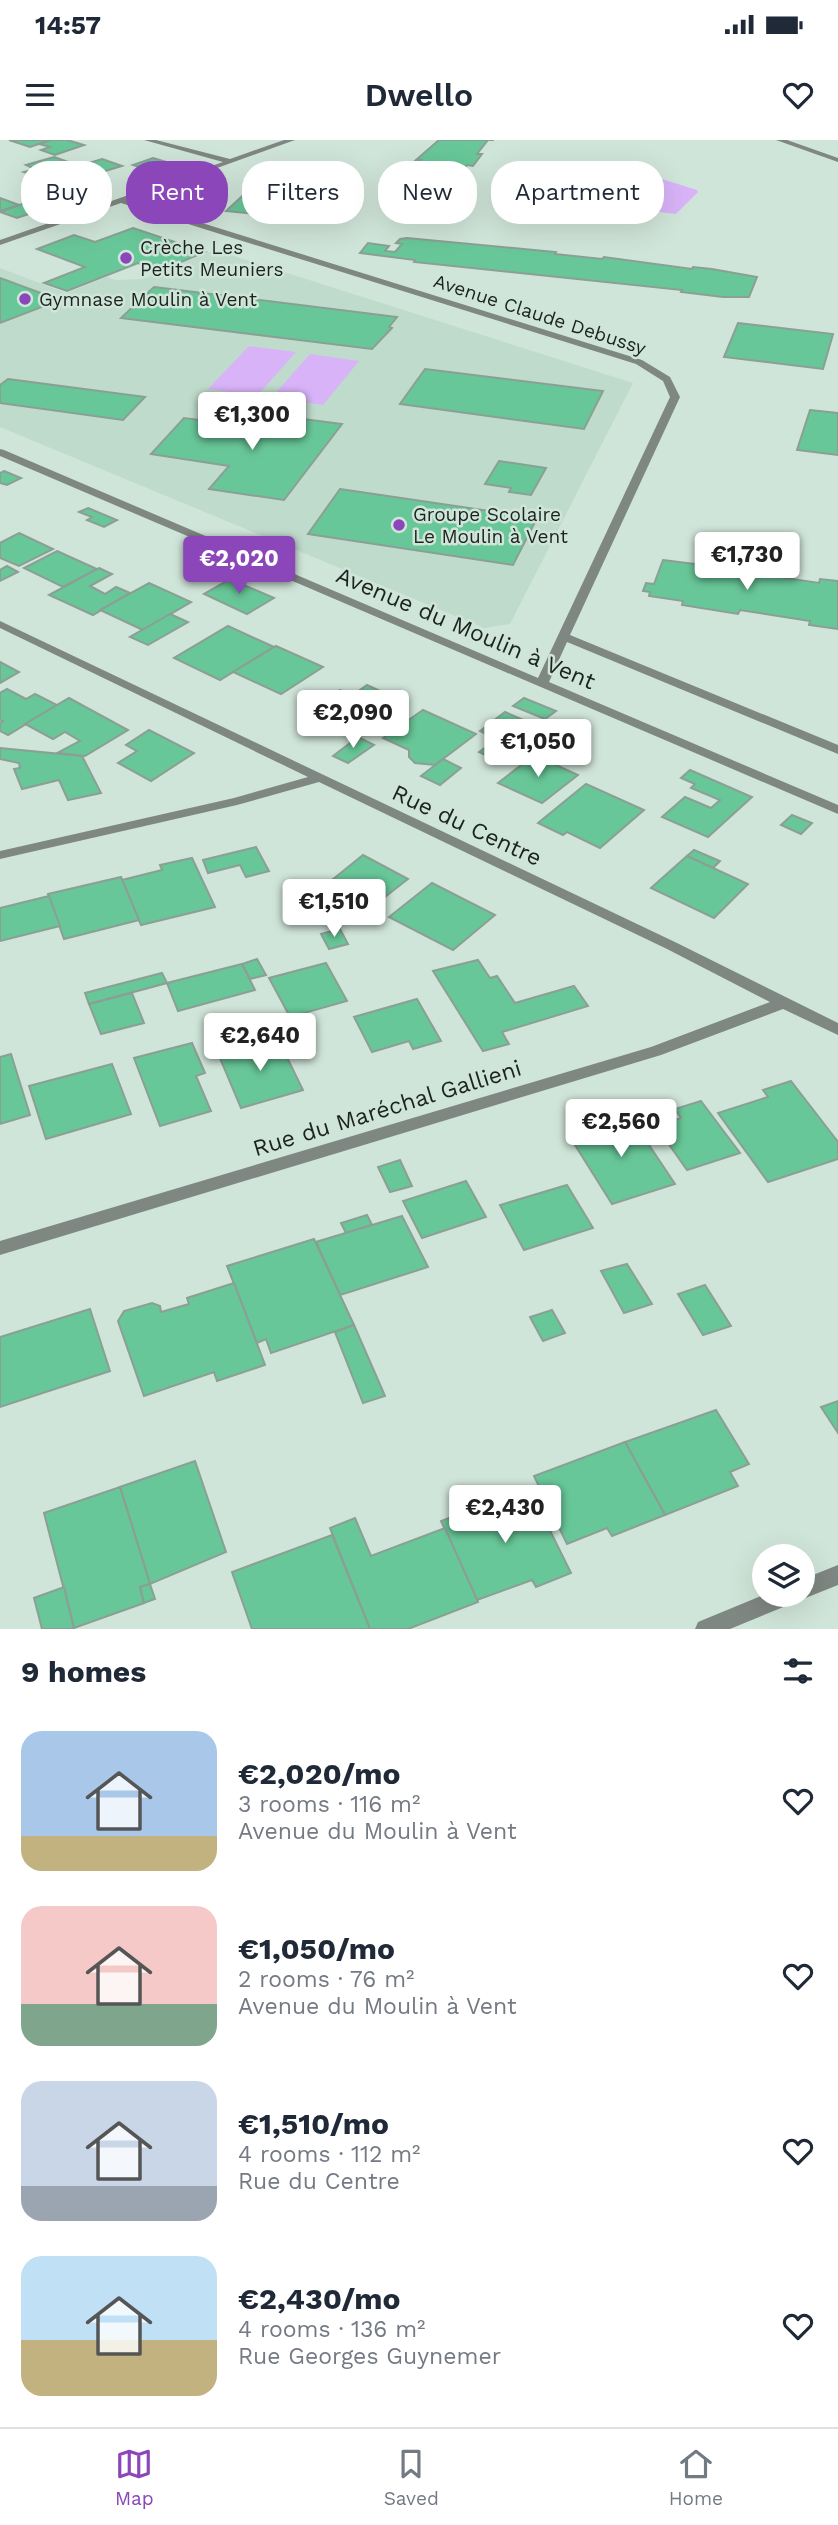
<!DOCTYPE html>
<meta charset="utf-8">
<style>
body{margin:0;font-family:"Work Sans",sans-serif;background:#f2f2f3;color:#1f2937;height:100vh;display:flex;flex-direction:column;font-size:26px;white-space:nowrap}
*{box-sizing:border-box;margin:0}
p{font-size:23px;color:#747a83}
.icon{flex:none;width:38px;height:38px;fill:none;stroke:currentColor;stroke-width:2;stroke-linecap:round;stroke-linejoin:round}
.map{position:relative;height:1489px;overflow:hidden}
.details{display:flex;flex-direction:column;background:#fff;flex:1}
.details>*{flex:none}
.hud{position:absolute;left:21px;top:21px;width:796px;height:63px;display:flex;gap:14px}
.buttons{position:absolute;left:752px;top:1404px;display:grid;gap:14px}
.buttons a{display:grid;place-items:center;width:63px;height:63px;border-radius:50%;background:#fff;box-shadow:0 7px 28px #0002;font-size:35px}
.price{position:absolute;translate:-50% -60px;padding:0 16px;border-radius:7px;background:#fff;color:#222;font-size:23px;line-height:46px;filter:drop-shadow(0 2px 4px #0008)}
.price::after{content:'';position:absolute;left:50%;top:42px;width:21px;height:16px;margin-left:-10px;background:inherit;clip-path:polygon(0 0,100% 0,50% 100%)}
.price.current{background:#8b46ba;color:#fff}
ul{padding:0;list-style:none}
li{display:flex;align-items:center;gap:21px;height:175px;padding:0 21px}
li span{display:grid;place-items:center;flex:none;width:196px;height:140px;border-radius:21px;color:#555}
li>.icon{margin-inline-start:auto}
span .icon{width:84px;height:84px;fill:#fffc;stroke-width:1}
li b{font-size:30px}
h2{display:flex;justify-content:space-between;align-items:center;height:84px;padding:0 21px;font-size:30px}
.pill{padding:0 24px;border-radius:28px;background:#fff;box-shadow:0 7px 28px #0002;font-size:24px;line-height:63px}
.pill.current{background:#8b46ba;color:#fff}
.status{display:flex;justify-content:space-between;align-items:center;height:49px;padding:0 35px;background:#fff;direction:ltr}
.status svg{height:19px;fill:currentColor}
header{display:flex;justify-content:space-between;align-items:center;height:91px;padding:0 21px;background:#fff;font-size:32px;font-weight:600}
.menu{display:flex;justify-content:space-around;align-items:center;height:98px;border-top:2px solid #e0e1e3;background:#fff;font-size:19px;color:#747a83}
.menu a{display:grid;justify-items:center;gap:4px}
.menu .current{color:#8b46ba}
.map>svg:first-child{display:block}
.built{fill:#bfdbcb}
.green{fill:#d8b3f8}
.building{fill:#68c798;stroke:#8b9f94;stroke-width:2}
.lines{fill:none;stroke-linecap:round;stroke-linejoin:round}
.minor{fill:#7f8782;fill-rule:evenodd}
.poi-dot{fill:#8b46ba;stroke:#d0e5d9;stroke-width:2.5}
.labels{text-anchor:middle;stroke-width:5;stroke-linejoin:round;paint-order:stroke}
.far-poi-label{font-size:19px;fill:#1b231e;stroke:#d0e5d9;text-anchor:start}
.far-street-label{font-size:19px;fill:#1b231e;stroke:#d0e5d9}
.street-label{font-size:23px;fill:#1b231e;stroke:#d0e5d9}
</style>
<div class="status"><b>14:57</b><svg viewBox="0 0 49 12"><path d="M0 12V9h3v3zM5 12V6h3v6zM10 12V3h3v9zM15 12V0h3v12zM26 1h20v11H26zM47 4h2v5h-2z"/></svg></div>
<header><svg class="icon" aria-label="menu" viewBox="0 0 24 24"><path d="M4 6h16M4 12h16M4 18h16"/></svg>Dwello<svg class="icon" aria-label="heart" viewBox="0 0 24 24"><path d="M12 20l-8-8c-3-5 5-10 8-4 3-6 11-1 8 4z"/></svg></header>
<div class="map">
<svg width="838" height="1489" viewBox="0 0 838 1489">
<rect width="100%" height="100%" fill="#d0e5d9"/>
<!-- built -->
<polygon class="built" points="215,110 633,243 510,484 484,488 0,287 0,128 66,153 107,137 116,140 143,139"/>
<!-- green -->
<g class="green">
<polygon points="636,31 697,50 698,52 676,74 611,66 566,53 616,32"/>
<polygon points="249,206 296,212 257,256 208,249"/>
<polygon points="310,214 359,221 323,265 272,257"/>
</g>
<!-- building -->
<g class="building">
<polygon points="9,0 51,0 30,7"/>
<polygon points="51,0 67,0 84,5 55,15 41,10 50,7 39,4"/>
<polygon points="439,0 494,0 488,0 477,14 482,14 473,26 467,25 455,40 460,40 450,52 445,52 439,59 390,54 397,47 392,46 394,43 403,34 408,35 421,20 416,20"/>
<polygon points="54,17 74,24 40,37 24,32 35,29 26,25"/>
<polygon points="153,18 183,27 153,38 137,34 148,30 133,25"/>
<polygon points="102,19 122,26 99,33 79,26"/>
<polygon points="61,44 70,47 46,55 37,52"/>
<polygon points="253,46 328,54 303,79 226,71"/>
<polygon points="47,55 65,62 17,78 0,72"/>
<polygon points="0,58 19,65 0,71"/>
<polygon points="133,88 205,112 160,131 138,123 67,151 44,143 85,127 37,109 74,95 95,102"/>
<polygon points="407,98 556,112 555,114 602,119 604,117 692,129 693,127 712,129 757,137 749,157 723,157 681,152 682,150 414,122 415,120 360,113 368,103 389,106 385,111 395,112 402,104 396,103 400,99"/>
<polygon points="0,138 46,155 57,161 0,183"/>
<polygon points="154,147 397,177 389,187 392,188 372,209 121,178"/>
<polygon points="738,183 833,194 823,229 724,217"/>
<polygon points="425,229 603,251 584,289 400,264"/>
<polygon points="8,239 145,257 123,280 0,263 0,245"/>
<polygon points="810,270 838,273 838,315 797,310"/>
<polygon points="272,275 342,284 284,360 209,349 229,326 151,314 184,278 261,288"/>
<polygon points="499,321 546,328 531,355 509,352 511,348 485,344"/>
<polygon points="4,331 21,338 7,345 0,343 0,333"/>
<polygon points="340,349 537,378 513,425 308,394"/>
<polygon points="88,368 117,380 104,387 87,380 92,377 79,372"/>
<polygon points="19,393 53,409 19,426 0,418 0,403"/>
<polygon points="57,411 97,429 63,447 24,428"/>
<polygon points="663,420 695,424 697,421 753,429 752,433 819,443 820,439 838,441 838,489 809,485 810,481 740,470 738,474 682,465 683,461 649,456 650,452 643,451 646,443 654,444"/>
<polygon points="7,426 18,432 0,441 0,430"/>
<polygon points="99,428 112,434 90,446 105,454 116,447 130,453 93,475 49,455"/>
<polygon points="230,439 274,458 247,474 204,454"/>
<polygon points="149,443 191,462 143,490 100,470"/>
<polygon points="170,474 188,482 148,505 130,497"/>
<polygon points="228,486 274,507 220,540 174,518"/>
<polygon points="276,506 323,527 281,554 233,532"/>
<polygon points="0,522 19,532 0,543"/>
<polygon points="367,545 393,557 346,589 308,571 340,550 353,555"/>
<polygon points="7,549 26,559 35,554 57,565 8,595 0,591 0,583 3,581 0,580 0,553"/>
<polygon points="69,558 128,590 85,616 57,613 80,601 65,592 53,599 25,584"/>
<polygon points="524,558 556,571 545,579 513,566"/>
<polygon points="423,570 476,594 435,625 415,623 409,617 409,610 383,598"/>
<polygon points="505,572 551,592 536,604 531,602 503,623 479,612 497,599 480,591"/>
<polygon points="149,590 194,613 151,641 118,623 137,611 126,605"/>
<polygon points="358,597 374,605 348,623 333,616"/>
<polygon points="0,608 82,616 101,653 68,660 59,640 22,649 14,629 20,628 19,623 0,619"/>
<polygon points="534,615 578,635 542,663 498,643"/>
<polygon points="443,619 461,628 440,645 421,636"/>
<polygon points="690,630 752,657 708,697 662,677 685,657 711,668 720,660 691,648 695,644 681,638"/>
<polygon points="586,644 644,670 600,708 567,692 563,695 538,683"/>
<polygon points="792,675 812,683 801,694 781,685"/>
<polygon points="256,707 269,731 246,737 240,725 208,733 203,720"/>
<polygon points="694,710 720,721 713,728 687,716"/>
<polygon points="363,715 408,739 372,767 327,744"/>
<polygon points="687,716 713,728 748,744 714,778 651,748"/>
<polygon points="192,718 215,767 141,785 122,740 162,730 160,725"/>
<polygon points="121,737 139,780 64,799 48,754"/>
<polygon points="432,743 495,775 453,810 389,777"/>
<polygon points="49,756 60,786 0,801 0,768"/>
<polygon points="340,789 348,804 329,809 321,794"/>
<polygon points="257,819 266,835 250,839 242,824"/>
<polygon points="478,820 490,838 497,836 515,863 574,846 588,866 502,892 509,904 483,911 433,831"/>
<polygon points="326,823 347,861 290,877 269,838"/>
<polygon points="242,824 255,850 178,871 167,843"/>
<polygon points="162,833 167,843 89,864 85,853"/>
<polygon points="132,853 144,883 101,894 89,864"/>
<polygon points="417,859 441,901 413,909 409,901 372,912 354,877"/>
<polygon points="278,899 303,950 241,968 219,916"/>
<polygon points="192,903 205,933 196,936 211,971 160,986 134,918"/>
<polygon points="11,914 30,975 0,984 0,917"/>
<polygon points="112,924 131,974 46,999 29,946"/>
<polygon points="791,941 838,1002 838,1019 768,1042 718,973 768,957 763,950"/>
<polygon points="701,961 740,1013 687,1030 656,986 681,978 675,969"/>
<polygon points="627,972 675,1044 612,1064 570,997 592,991 588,984"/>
<polygon points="400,1020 412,1046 390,1052 378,1027"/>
<polygon points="466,1041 486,1077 422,1098 403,1061"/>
<polygon points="567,1045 593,1088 524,1110 500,1065"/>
<polygon points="367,1075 372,1085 346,1093 341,1083"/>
<polygon points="402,1076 428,1127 340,1155 316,1102"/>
<polygon points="314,1099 354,1185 271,1213 266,1199 257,1203 227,1126"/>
<polygon points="627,1124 652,1164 624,1173 601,1131"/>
<polygon points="234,1143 265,1225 217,1241 214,1232 144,1256 118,1181 124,1171 152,1163 160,1166 161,1172 189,1164 187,1158"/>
<polygon points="705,1145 731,1186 703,1195 678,1154"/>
<polygon points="90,1169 110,1231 0,1267 0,1197"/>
<polygon points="552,1170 565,1193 543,1201 530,1177"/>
<polygon points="354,1185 385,1256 363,1263 335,1192"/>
<polygon points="838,1261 838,1293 821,1267"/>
<polygon points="716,1270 749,1324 730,1332 738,1346 665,1375 625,1302"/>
<polygon points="625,1302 665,1375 612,1396 607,1388 567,1404 534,1336"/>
<polygon points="195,1321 226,1412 150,1444 120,1347"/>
<polygon points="120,1347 150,1444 140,1447 144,1463 74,1488 44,1373"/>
<polygon points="529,1348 571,1433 536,1447 532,1440 477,1460 441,1381"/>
<polygon points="355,1378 371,1416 445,1388 478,1462 408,1489 370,1489 330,1388"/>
<polygon points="332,1395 370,1489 252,1489 232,1432"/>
<polygon points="150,1444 155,1459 144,1463 140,1447"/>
<polygon points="64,1447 74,1489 42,1489 34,1458"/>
</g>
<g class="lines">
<!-- minor -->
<g class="minor">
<polygon points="144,0 156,0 230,19 284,0 295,0 128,60 642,220 670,237 680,257 570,495 838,605 838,614 567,502 549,542 838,665 838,674 0,316 0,309 4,310 538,538 670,257 663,241 636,224 121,63 0,105 0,100 223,22"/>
<polygon points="776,0 787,0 838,18 838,22"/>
<polygon points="0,481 677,803 838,883 838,895 783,869 661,915 0,1115 0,1101 651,907 770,862 667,809 319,642 237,665 0,719 0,711 234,658 308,637 0,488"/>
<polygon points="838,1425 838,1445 803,1459 800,1457 798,1461 730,1489 695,1489 698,1482 766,1454 803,1454 803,1439"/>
</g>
</g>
<!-- markers -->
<g class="poi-dot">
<circle cx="126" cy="118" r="7"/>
<circle cx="25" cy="159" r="7"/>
<circle cx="399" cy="385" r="7"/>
</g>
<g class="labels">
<!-- far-poi labels -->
<g class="far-poi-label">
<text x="140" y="114">Crèche Les<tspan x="140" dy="22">Petits Meuniers</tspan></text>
<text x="39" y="166">Gymnase Moulin à Vent</text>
<text x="413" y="381">Groupe Scolaire<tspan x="413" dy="22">Le Moulin à Vent</tspan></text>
</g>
<!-- far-street labels -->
<g class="far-street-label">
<text transform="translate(540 174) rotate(18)" y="7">Avenue Claude Debussy</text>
</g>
<!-- street labels -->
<g class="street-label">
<text transform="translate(466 488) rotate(23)" y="8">Avenue du Moulin à Vent</text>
<text transform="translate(467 685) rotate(25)" y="8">Rue du Centre</text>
<text transform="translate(387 968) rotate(-17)" y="8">Rue du Maréchal Gallieni</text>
</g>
</g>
</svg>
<div class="buttons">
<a><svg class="icon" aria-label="layers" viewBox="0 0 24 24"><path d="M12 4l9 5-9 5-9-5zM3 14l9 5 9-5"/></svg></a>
</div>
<b class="price" style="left:252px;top:312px">€1,300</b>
<b class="price" style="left:747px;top:452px">€1,730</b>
<b class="price current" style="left:239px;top:456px">€2,020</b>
<b class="price" style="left:353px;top:610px">€2,090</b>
<b class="price" style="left:538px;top:639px">€1,050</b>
<b class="price" style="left:334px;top:799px">€1,510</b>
<b class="price" style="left:260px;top:933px">€2,640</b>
<b class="price" style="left:621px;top:1019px">€2,560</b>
<b class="price" style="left:505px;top:1405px">€2,430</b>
<div class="hud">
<a class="pill">Buy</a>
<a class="pill current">Rent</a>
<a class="pill">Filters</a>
<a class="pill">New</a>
<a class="pill">Apartment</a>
</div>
</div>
<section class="details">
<h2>9 homes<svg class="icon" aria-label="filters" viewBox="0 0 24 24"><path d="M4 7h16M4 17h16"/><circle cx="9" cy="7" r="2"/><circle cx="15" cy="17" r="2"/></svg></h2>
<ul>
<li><span style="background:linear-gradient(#a9c7e8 75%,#c2b280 0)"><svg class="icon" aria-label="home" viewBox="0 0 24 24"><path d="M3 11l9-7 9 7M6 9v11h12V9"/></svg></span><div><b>€2,020/mo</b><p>3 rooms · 116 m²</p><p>Avenue du Moulin à Vent</p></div><svg class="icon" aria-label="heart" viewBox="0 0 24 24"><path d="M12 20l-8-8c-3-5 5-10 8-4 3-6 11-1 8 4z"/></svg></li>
<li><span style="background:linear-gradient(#f6c9c9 70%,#7fa58c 0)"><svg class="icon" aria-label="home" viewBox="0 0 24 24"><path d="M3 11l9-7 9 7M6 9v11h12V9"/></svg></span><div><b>€1,050/mo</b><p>2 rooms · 76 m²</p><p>Avenue du Moulin à Vent</p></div><svg class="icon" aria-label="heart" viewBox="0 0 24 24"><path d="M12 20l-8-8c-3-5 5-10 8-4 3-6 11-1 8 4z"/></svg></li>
<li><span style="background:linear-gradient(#c9d6e8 75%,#9aa5b1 0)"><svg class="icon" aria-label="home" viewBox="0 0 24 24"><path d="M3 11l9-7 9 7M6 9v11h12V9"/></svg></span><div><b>€1,510/mo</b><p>4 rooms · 112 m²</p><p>Rue du Centre</p></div><svg class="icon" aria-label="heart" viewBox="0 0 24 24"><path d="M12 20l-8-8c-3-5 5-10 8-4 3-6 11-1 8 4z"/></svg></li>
<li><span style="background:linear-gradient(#bfe0f5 60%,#c2b280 0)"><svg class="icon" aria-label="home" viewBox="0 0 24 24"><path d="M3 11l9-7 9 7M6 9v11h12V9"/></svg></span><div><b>€2,430/mo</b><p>4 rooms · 136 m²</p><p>Rue Georges Guynemer</p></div><svg class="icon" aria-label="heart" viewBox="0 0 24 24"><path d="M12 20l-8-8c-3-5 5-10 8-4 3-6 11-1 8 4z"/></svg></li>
</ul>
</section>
<nav class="menu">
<a class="current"><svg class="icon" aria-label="map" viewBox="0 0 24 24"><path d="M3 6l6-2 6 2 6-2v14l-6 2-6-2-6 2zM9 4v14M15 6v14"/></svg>Map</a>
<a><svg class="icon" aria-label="saved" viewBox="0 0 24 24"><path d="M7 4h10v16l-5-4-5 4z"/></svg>Saved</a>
<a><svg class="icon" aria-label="home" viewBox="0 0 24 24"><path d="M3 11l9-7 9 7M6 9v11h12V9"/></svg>Home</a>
</nav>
